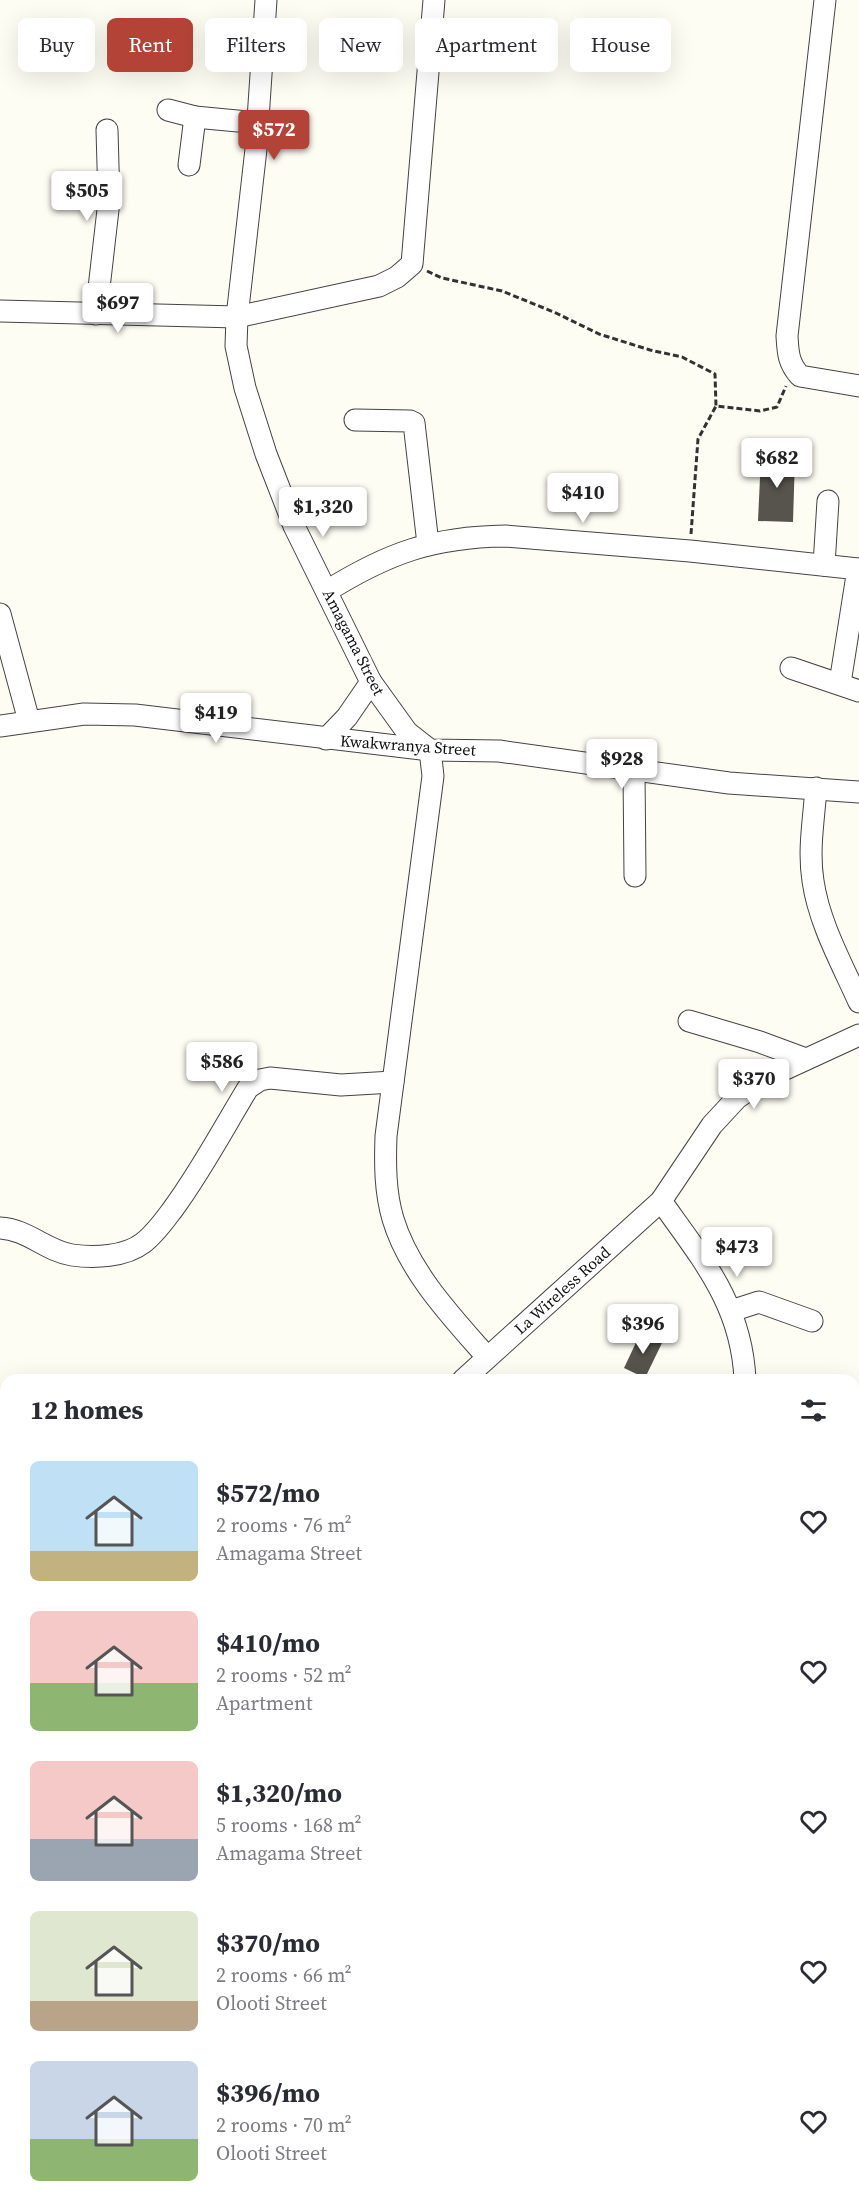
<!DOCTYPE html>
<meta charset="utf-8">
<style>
body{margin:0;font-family:"Source Serif 4",serif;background:#f7f7f7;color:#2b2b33;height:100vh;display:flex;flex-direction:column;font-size:22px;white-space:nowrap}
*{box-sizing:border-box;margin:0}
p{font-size:20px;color:#7c7c81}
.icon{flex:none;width:33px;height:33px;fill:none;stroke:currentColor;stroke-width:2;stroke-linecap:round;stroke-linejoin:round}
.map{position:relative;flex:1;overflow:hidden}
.drawer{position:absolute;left:0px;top:1374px;width:860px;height:836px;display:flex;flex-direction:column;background:#fff;border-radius:18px 18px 0 0;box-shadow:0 6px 24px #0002}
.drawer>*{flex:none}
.guide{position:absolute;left:18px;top:18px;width:824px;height:54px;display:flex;gap:12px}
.price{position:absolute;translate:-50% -51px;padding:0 14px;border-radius:6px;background:#fff;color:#222;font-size:20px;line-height:39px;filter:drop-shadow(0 2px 3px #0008)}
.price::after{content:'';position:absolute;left:50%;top:36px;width:18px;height:14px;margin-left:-9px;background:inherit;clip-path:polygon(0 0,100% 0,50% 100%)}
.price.on{background:#b24336;color:#fff}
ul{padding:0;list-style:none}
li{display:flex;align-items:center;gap:18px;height:150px;padding:0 30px}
li span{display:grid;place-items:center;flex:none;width:168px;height:120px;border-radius:9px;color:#555}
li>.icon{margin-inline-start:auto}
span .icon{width:72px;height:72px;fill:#fffc;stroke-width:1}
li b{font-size:26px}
h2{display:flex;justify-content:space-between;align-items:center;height:72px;padding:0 30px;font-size:26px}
.chip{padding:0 21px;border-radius:9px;background:#fff;box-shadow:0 6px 24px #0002;font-size:21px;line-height:54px}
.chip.on{background:#b24336;color:#fff}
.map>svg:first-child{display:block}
.building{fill:#57534d}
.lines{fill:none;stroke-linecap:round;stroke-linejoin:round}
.minor-casing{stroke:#434343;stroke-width:23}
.path{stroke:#323232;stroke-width:3;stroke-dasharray:6 3;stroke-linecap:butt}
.minor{stroke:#fff;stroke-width:21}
.labels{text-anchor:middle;stroke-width:6;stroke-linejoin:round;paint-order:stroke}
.street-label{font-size:16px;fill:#101010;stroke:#fff}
</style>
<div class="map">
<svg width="859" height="2209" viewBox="0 0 859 2209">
<rect width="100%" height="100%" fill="#fefdf4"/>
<!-- building -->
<g class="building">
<polygon points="761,456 795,457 793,522 758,521"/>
<polygon points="641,1332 662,1343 645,1378 624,1368"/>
</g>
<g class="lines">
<!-- minor casing -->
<g class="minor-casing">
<g id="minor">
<path d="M266 0 256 149 237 317 236 346 245 388 266 454 294 526 371 682 407 732 430 750 433 776 386 1136C385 1164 385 1192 393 1219 409 1272 451 1316 487 1357"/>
<path d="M825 0 787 336C788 352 788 363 800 376L859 386"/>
<polyline points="168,110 195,117 258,123"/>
<polyline points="189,165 195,117"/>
<polyline points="0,311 237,317 379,286 397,277 412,264 434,0"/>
<polyline points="96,314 109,201 107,130"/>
<polyline points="355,420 410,421 414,423 428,544"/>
<polyline points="824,565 828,501"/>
<path d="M327 591C388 553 433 537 505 536L690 551 859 569"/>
<polyline points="0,614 29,721"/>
<polyline points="791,668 859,691"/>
<polyline points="840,683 858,569"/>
<polyline points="0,726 84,714 135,715 430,750 499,751 729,783 859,792"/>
<polyline points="326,739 347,717 371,682"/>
<polyline points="634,772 635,876"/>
<path d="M816 788C814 818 808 850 813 881 819 923 842 964 859 1002"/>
<polyline points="689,1021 760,1042 806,1059"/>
<path d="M661 1201C702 1259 742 1305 745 1380"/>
<path d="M0 1228C27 1229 46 1251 72 1255 94 1258 125 1257 143 1243 155 1234 164 1221 173 1209 201 1171 223 1129 248 1088L260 1080 270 1078 341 1085 393 1082"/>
<polyline points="731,1311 759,1302 812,1321"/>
<polyline points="463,1380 661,1201 712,1125 737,1098 770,1076 859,1035"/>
<polyline points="0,1566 6,1568"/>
<polyline points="854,1571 859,1529"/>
<polyline points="854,1587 859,1587"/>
<polyline points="0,1729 6,1731"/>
<polyline points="854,1774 859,1785"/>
<polyline points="0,1860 6,1853"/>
<polyline points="854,1995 859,1998"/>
<polyline points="854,2118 859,2108"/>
<polyline points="0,2130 6,2132"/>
<polyline points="380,2204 393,2209"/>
<polyline points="768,2204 781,2209"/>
<polyline points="475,2209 477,2204"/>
<polyline points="807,2209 810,2204"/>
</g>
</g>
<!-- path -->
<g class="path">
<polyline points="427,271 442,278 502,291 556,313 599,334 650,350 682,357 715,374 716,406 760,411 777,407 786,386"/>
<polyline points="691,534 698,439 716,406"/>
</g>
<!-- minor -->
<use href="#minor" class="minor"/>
</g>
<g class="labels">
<!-- street labels -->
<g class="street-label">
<text transform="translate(354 642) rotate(63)" y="6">Amagama Street</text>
<text transform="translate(408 745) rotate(4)" y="6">Kwakwranya Street</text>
<text transform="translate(562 1290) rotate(-42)" y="6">La Wireless Road</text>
</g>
</g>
</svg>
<b class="price on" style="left:274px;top:161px">$572</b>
<b class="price" style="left:87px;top:222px">$505</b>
<b class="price" style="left:118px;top:334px">$697</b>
<b class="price" style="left:777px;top:489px">$682</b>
<b class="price" style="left:583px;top:524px">$410</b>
<b class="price" style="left:323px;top:538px">$1,320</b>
<b class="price" style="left:216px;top:744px">$419</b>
<b class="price" style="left:622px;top:790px">$928</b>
<b class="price" style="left:222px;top:1093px">$586</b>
<b class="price" style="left:754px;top:1110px">$370</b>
<b class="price" style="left:737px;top:1278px">$473</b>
<b class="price" style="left:643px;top:1355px">$396</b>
<div class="guide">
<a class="chip">Buy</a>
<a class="chip on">Rent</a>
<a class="chip">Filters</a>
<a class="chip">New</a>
<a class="chip">Apartment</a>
<a class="chip">House</a>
</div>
<section class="drawer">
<h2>12 homes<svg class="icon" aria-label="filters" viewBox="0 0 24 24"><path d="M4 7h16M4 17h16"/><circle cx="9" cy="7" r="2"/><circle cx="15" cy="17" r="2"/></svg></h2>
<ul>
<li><span style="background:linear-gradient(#bfe0f5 75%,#c2b280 0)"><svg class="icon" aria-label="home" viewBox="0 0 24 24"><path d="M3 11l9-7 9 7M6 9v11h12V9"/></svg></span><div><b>$572/mo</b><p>2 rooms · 76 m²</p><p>Amagama Street</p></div><svg class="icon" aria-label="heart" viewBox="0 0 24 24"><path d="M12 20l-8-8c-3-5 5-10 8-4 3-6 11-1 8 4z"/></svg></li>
<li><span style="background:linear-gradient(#f6c9c9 60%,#8fb573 0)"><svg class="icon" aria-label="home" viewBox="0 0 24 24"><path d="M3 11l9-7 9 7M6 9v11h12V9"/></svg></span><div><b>$410/mo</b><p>2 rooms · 52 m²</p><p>Apartment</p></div><svg class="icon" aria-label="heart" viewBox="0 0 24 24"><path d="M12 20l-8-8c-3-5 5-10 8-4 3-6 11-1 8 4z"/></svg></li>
<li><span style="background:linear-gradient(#f6c9c9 65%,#9aa5b1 0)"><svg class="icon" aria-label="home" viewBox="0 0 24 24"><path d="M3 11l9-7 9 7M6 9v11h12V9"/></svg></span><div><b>$1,320/mo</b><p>5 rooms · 168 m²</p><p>Amagama Street</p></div><svg class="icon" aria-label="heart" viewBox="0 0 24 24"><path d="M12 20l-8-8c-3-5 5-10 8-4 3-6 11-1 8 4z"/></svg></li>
<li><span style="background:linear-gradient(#dfe7d0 75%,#b9a48a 0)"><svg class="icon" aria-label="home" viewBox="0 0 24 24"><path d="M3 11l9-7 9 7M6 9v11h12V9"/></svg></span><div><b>$370/mo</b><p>2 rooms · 66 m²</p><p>Olooti Street</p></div><svg class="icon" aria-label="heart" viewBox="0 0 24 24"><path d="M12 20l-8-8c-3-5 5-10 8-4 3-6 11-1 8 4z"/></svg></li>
<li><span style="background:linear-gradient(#c9d6e8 65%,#8fb573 0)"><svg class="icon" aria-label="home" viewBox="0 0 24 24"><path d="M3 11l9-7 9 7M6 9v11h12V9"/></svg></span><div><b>$396/mo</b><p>2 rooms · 70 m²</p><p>Olooti Street</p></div><svg class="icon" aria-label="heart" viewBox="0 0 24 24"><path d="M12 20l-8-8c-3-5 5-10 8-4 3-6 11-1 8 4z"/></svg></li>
</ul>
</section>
</div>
